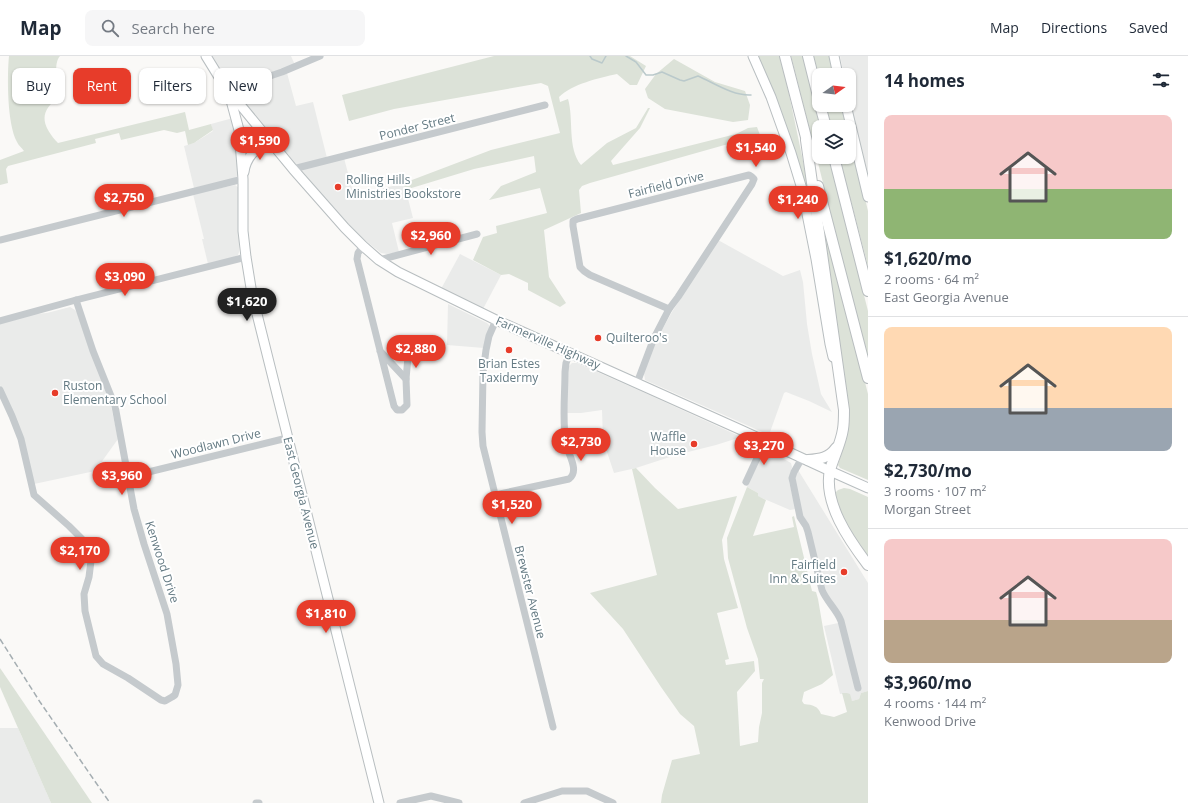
<!DOCTYPE html>
<meta charset="utf-8">
<style>
body{margin:0;font-family:"Open Sans",sans-serif;background:#f6f6f7;color:#1f2937;height:100vh;display:flex;flex-direction:column;font-size:15px;white-space:nowrap}
*{box-sizing:border-box;margin:0}
p{font-size:13px;color:#747a83}
.icon{flex:none;width:22px;height:22px;fill:none;stroke:currentColor;stroke-width:2;stroke-linecap:round;stroke-linejoin:round}
.map{position:relative;flex:1;overflow:hidden}
.drawer{display:flex;flex-direction:column;background:#fff;width:320px}
.drawer>*{flex:none}
.hud{position:absolute;left:12px;top:12px;width:380px;height:36px;display:flex;gap:8px}
.needle{width:26px;rotate:76deg}
.fabs{position:absolute;left:812px;top:12px;display:grid;gap:8px}
.fabs a{display:grid;place-items:center;width:44px;height:44px;border-radius:8px;background:#fff;box-shadow:0 1px 3px #0004;font-size:20px}
.price{position:absolute;translate:-50% -34px;padding:0 9px;border-radius:14px;background:#e73c2a;color:#fff;font-size:13px;line-height:26px;filter:drop-shadow(0 1px 2px #0008)}
.price::after{content:'';position:absolute;left:50%;top:24px;width:12px;height:9px;margin-left:-6px;background:inherit;clip-path:polygon(0 0,100% 0,50% 100%)}
.price.active{background:#222;color:#fff}
ul{padding:0;list-style:none}
li{display:grid;align-content:center;gap:8px;height:212px;padding:0 16px}
li+li{border-top:1px solid #e0e1e3}
li span{display:grid;place-items:center;height:124px;border-radius:8px;color:#555}
li>.icon{margin-inline-start:auto}
span .icon{width:72px;height:72px;fill:#fffc;stroke-width:1}
li b{font-size:17px}
h2{display:flex;justify-content:space-between;align-items:center;height:48px;padding:0 16px;font-size:17px}
.tag{padding:0 14px;border-radius:8px;background:#fff;box-shadow:0 1px 3px #0004;font-size:14px;line-height:36px}
.tag.active{background:#e73c2a;color:#fff}
header{display:flex;align-items:center;gap:24px;box-sizing:border-box;height:56px;padding:0 20px;background:#fff;border-bottom:1px solid #e0e1e3}
header strong{font-size:19px}
nav{display:flex;gap:22px;margin-inline-start:auto;font-size:14px}
.search{width:280px;height:36px;background:#f6f6f7;display:flex;align-items:center;gap:10px;box-sizing:border-box;padding:0 14px;border-radius:8px;color:#747a83;font-size:15px}
main{display:flex;flex:1;min-height:0}
.map>svg:first-child{display:block}
.built{fill:#eaebea}
.green{fill:#dce2d8}
.lines{fill:none;stroke-linecap:round;stroke-linejoin:round}
.stream{stroke:#bac9cb;stroke-width:1.5}
.major-casing{stroke:#b8bec0;stroke-width:11}
.highway-casing{stroke:#b8bdbf;stroke-width:12}
.minor{stroke:#c5cacd;stroke-width:7}
.major{stroke:#fff;stroke-width:9}
.highway{stroke:#fff;stroke-width:10}
.rail{stroke:#a5aeb2;stroke-width:1.5;stroke-dasharray:6 3;stroke-linecap:butt}
.poi-dot{fill:#e73c2a;stroke:#fff;stroke-width:1.5}
.labels{text-anchor:middle;stroke-width:4;stroke-linejoin:round;paint-order:stroke}
.street-label{font-size:12px;fill:#647a83;stroke:#fff}
.poi-label{font-size:12px;fill:#647a83;stroke:#fff;text-anchor:start}
</style>
<header>
<strong>Map</strong>
<div class="search"><svg class="icon" aria-label="search" viewBox="0 0 24 24"><circle cx="10" cy="10" r="6"/><path d="M15 15l6 6"/></svg>Search here</div>
<nav><a>Map</a><a>Directions</a><a>Saved</a></nav>
</header>
<main>
<div class="map">
<svg width="868" height="747" viewBox="0 0 868 747">
<rect width="100%" height="100%" fill="#faf9f7"/>
<!-- built -->
<g class="built">
<polygon points="210,0 291,0 295,9 231,29 227,26"/>
<polygon points="840,0 868,0 868,119 849,41 849,19 844,19"/>
<polygon points="287,17 296,50 313,46 327,102 344,102 354,140 404,127 413,162 392,167 399,196 387,198 381,197 356,177 328,146 239,40 238,36 240,33"/>
<polygon points="233,62 236,73 239,119 233,123 194,132 184,90 194,87 213,75 211,68"/>
<polygon points="235,129 239,132 239,196 238,199 234,201 208,208 202,183 204,183 193,138"/>
<polygon points="718,184 783,220 800,214 803,226 807,268 812,298 821,338 832,356 809,345 786,336 784,337 769,379 645,324 644,317 654,288 672,256"/>
<polygon points="460,198 501,219 483,253 441,233"/>
<polygon points="448,248 487,267 489,269 489,273 484,292 447,289"/>
<polygon points="70,251 75,254 77,257 110,345 118,383 95,415 34,428 14,360 0,329 0,267 34,258 47,257"/>
<polygon points="572,307 577,307 645,337 739,380 738,382 716,389 676,399 636,412 614,417 603,384 602,354 581,357 567,357 568,311"/>
<polygon points="767,395 771,396 791,407 792,411 790,419 789,426 796,453 790,454 757,440 758,437 747,431 757,405 764,396"/>
<polygon points="798,414 868,527 868,635 861,637 859,643 852,645 847,637 840,638 824,570 843,566 827,540 808,467 802,458 794,424"/>
<polygon points="0,672 18,672 51,747 0,747"/>
</g>
<!-- green -->
<g class="green">
<path d="M9 0H60C53 8 58 23 58 33 58 36 57 40 57 43 37 57 44 72 58 87L185 56 189 74 211 68 213 74 194 87 188 89 185 75 177 77 164 74 121 84 119 77 95 83 96 87 8 110 6 113 8 127 0 129V104L24 95C22 92 18 89 17 86 7 68 7 20 9 0Z"/>
<path d="M494 0H630L646 10 637 29H630L617 18C599 22 572 28 559 41L560 46 568 43C574 63 567 92 581 109L607 87 636 72 648 52H650L640 72 611 105 613 109 736 78 748 72 757 71 760 79 590 127 582 130 579 134 581 157 544 174 549 221 566 247 560 251 528 234V227L509 218 501 219 473 204 483 181 497 177 496 170 547 157 540 132 489 144 501 130 536 116 534 100 474 113 405 134 404 127 491 94 560 77 548 30 541 27 394 53 349 65 342 39Z"/>
<polygon points="757,0 781,0 811,143 819,196"/>
<polygon points="791,0 803,0 821,71 819,71 819,101 829,101 868,255 868,305"/>
<polygon points="812,0 830,0 835,19 819,19 819,27"/>
<polygon points="674,3 715,26 745,35 750,49 748,64 733,66 665,53 648,42 645,33 656,18"/>
<polygon points="825,49 842,49 848,71 830,71"/>
<polygon points="849,76 868,155 868,210 852,149 838,101 849,101"/>
<polygon points="822,165 835,210 868,338 868,424 840,412 838,409 846,381 849,365 849,352 838,284"/>
<path d="M636 412 655 432 678 453 737 440 722 484 724 503 738 552 717 557 729 603 725 604 726 609 754 605 755 615 737 636 740 690 758 686 759 671 762 657V627L764 623H760L758 603 747 572 728 502 727 482 747 431 758 437V440L766 444 753 480 794 471 792 461 794 460 812 535 816 536 818 543 824 578 833 619 822 628 804 636 802 645 804 648C813 649 818 650 821 658L834 661 847 656 842 637H847L850 638 852 645 859 643 861 637 868 635V747H661L662 739 672 704 700 698 694 670 680 658 661 631 623 573 590 537 657 519 632 413Z"/>
<polygon points="844,432 850,433 868,441 868,504 841,461 834,438 838,434"/>
<polygon points="0,612 92,747 51,747 0,631"/>
</g>
<g class="lines">
<!-- stream -->
<g class="stream">
<polyline points="590,0 592,3 602,7 606,0"/>
<path d="M626 0 636 6 646 19H653L662 16 680 24 684 25 698 20C714 27 733 40 751 39"/>
</g>
<!-- major casing -->
<g class="major-casing">
<g id="major">
<polyline points="206,0 222,26 228,34 293,113 345,172 363,190 379,204 398,216 496,264 739,373 830,415 868,432"/>
<polyline points="753,0 771,41 791,97 802,133 816,203 830,288 833,301"/>
<polyline points="834,0 838,19"/>
<polyline points="229,37 239,74 243,123 243,175 246,201 252,238 379,747"/>
<polyline points="846,49 868,141"/>
<path d="M244 116C246 100 257 92 269 84"/>
</g>
</g>
<!-- highway casing -->
<g class="highway-casing">
<g id="highway">
<polyline points="785,0 808,89"/>
<polyline points="808,0 819,44"/>
<polyline points="820,49 826,71"/>
<path d="M806 84 844 354C844 360 844 367 843 373 841 387 834 400 830 414 823 447 849 484 868 509"/>
<polyline points="834,101 868,235"/>
<polyline points="818,130 868,322"/>
<path d="M808 404C820 403 829 402 836 392"/>
</g>
</g>
<!-- minor -->
<g class="minor">
<polyline points="228,34 282,16 320,0"/>
<polyline points="293,113 545,49"/>
<polygon points="749,119 752,121 754,123 752,128 678,241 669,253 590,219 584,215 580,211 573,170 573,165 577,163"/>
<polyline points="0,184 243,123"/>
<polyline points="363,190 358,197 357,203 394,350 397,354 402,354 407,349 406,323 380,295"/>
<polyline points="379,204 477,178"/>
<polyline points="496,264 489,280 486,294 483,317 482,376 483,390 553,671"/>
<polyline points="0,265 76,244 246,201"/>
<polyline points="406,323 408,301"/>
<polyline points="637,327 654,282 669,253"/>
<polyline points="0,334 12,360 21,383 34,439 69,470 83,484 91,505 89,521 84,538 85,555 96,600 103,608 128,622 161,644 165,645 172,641 175,639 178,629 176,608 167,558 144,488 134,453 115,350 93,295 76,244"/>
<path d="M802 402 794 416 792 422 800 461 806 470 808 476 822 534C827 546 837 554 841 565L858 632"/>
<polyline points="128,421 287,382"/>
<polyline points="746,426 765,385"/>
<path d="M495 439 569 423C580 415 568 398 566 388 562 365 565 339 565 316L566 307 570 297"/>
<polyline points="256,747 259,747"/>
<polyline points="400,747 431,740 459,747"/>
<polyline points="524,747 562,735 587,735 613,747"/>
</g>
<!-- major -->
<use href="#major" class="major"/>
<!-- highway -->
<use href="#highway" class="highway"/>
<!-- rail -->
<polyline class="rail" points="0,583 40,646 110,747"/>
</g>
<!-- markers -->
<g class="poi-dot">
<circle cx="338" cy="131" r="4"/>
<circle cx="598" cy="282" r="4"/>
<circle cx="509" cy="294" r="4"/>
<circle cx="55" cy="337" r="4"/>
<circle cx="694" cy="388" r="4"/>
<circle cx="844" cy="516" r="4"/>
</g>
<g class="labels">
<!-- street labels -->
<g class="street-label">
<text transform="translate(417 71) rotate(-14)" y="4">Ponder Street</text>
<text transform="translate(666 129) rotate(-14)" y="4">Fairfield Drive</text>
<text transform="translate(548 287) rotate(24)" y="4">Farmerville Highway</text>
<text transform="translate(216 388) rotate(-14)" y="4">Woodlawn Drive</text>
<text transform="translate(301 437) rotate(76)" y="4">East Georgia Avenue</text>
<text transform="translate(162 506) rotate(72)" y="4">Kenwood Drive</text>
<text transform="translate(530 536) rotate(76)" y="4">Brewster Avenue</text>
</g>
<!-- poi labels -->
<g class="poi-label">
<text x="346" y="128">Rolling Hills<tspan x="346" dy="14">Ministries Bookstore</tspan></text>
<text x="606" y="286">Quilteroo's</text>
<text x="509" y="312" text-anchor="middle">Brian Estes<tspan x="509" dy="14">Taxidermy</tspan></text>
<text x="63" y="334">Ruston<tspan x="63" dy="14">Elementary School</tspan></text>
<text x="686" y="385" text-anchor="end">Waffle<tspan x="686" dy="14">House</tspan></text>
<text x="836" y="513" text-anchor="end">Fairfield<tspan x="836" dy="14">Inn &amp; Suites</tspan></text>
</g>
</g>
</svg>
<div class="fabs">
<a><svg class="needle" viewBox="-14 -14 28 28"><path d="M0-13l5 13h-10z" fill="#e53935"/><path d="M0 13l5-13h-10z" fill="#747a83"/></svg></a>
<a><svg class="icon" aria-label="layers" viewBox="0 0 24 24"><path d="M12 4l9 5-9 5-9-5zM3 14l9 5 9-5"/></svg></a>
</div>
<b class="price" style="left:260px;top:105px">$1,590</b>
<b class="price" style="left:756px;top:112px">$1,540</b>
<b class="price" style="left:124px;top:162px">$2,750</b>
<b class="price" style="left:798px;top:164px">$1,240</b>
<b class="price" style="left:431px;top:200px">$2,960</b>
<b class="price" style="left:125px;top:241px">$3,090</b>
<b class="price active" style="left:247px;top:266px">$1,620</b>
<b class="price" style="left:416px;top:313px">$2,880</b>
<b class="price" style="left:581px;top:406px">$2,730</b>
<b class="price" style="left:764px;top:410px">$3,270</b>
<b class="price" style="left:122px;top:440px">$3,960</b>
<b class="price" style="left:512px;top:469px">$1,520</b>
<b class="price" style="left:80px;top:515px">$2,170</b>
<b class="price" style="left:326px;top:578px">$1,810</b>
<div class="hud">
<a class="tag">Buy</a>
<a class="tag active">Rent</a>
<a class="tag">Filters</a>
<a class="tag">New</a>
</div>
</div>
<section class="drawer">
<h2>14 homes<svg class="icon" aria-label="filters" viewBox="0 0 24 24"><path d="M4 7h16M4 17h16"/><circle cx="9" cy="7" r="2"/><circle cx="15" cy="17" r="2"/></svg></h2>
<ul>
<li><span style="background:linear-gradient(#f6c9c9 60%,#8fb573 0)"><svg class="icon" aria-label="home" viewBox="0 0 24 24"><path d="M3 11l9-7 9 7M6 9v11h12V9"/></svg></span><div><b>$1,620/mo</b><p>2 rooms · 64 m²</p><p>East Georgia Avenue</p></div></li>
<li><span style="background:linear-gradient(#ffd9b3 65%,#9aa5b1 0)"><svg class="icon" aria-label="home" viewBox="0 0 24 24"><path d="M3 11l9-7 9 7M6 9v11h12V9"/></svg></span><div><b>$2,730/mo</b><p>3 rooms · 107 m²</p><p>Morgan Street</p></div></li>
<li><span style="background:linear-gradient(#f6c9c9 65%,#b9a48a 0)"><svg class="icon" aria-label="home" viewBox="0 0 24 24"><path d="M3 11l9-7 9 7M6 9v11h12V9"/></svg></span><div><b>$3,960/mo</b><p>4 rooms · 144 m²</p><p>Kenwood Drive</p></div></li>
</ul>
</section>
</main>
